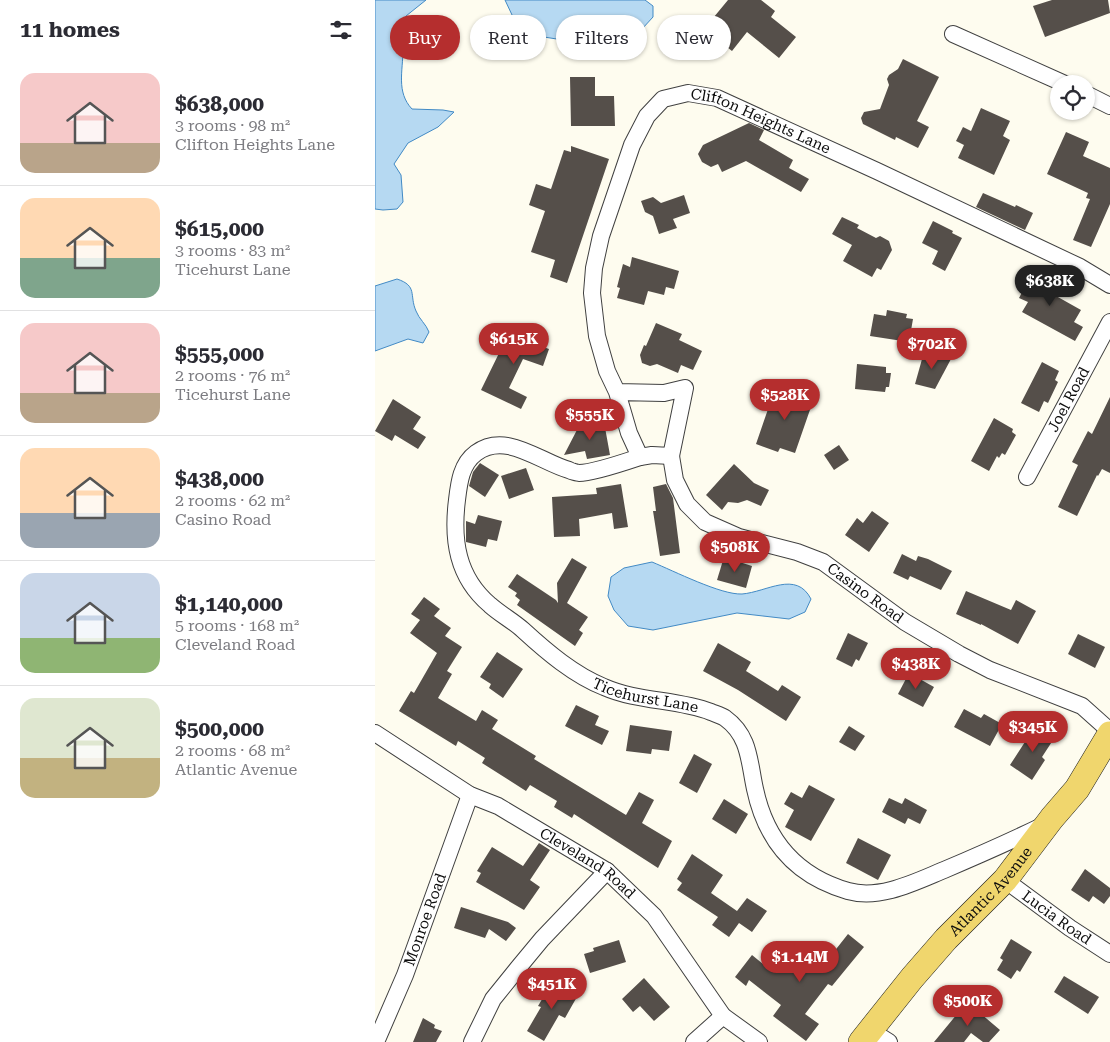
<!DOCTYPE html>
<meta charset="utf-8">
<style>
body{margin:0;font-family:"Roboto Serif",serif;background:#f2f2f3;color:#2b2b33;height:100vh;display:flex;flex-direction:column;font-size:19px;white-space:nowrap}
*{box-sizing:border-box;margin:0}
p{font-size:16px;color:#7c7c81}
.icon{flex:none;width:28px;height:28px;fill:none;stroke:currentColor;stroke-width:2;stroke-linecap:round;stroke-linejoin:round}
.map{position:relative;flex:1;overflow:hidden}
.side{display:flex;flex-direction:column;background:#fff;width:375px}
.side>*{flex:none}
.top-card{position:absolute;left:15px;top:15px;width:475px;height:45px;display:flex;gap:10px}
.fabs{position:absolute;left:675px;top:75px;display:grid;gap:10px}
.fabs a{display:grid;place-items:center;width:45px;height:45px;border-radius:50%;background:#fff;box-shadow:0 1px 4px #0004;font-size:25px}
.price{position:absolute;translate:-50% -42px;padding:0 11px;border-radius:18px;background:#b52e2e;color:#fff;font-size:16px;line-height:32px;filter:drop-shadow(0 1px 2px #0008)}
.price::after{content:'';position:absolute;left:50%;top:30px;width:15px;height:11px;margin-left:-8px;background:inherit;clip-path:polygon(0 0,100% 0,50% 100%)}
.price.active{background:#222;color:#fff}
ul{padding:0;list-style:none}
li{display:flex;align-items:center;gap:15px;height:125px;padding:0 20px}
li+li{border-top:1px solid #e1e1e2}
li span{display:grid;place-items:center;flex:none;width:140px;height:100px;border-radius:15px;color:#555}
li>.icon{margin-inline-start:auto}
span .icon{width:60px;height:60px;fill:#fffc;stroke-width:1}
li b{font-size:21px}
h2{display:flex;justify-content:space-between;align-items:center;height:60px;padding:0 20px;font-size:21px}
.pill{padding:0 18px;border-radius:22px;background:#fff;box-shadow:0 1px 4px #0004;font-size:18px;line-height:45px}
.pill.active{background:#b52e2e;color:#fff}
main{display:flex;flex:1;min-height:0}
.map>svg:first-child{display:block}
.water{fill:#b6d9f2;stroke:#428ac5}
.building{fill:#554f4a}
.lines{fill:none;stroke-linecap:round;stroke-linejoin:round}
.minor-casing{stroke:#404040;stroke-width:18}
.primary-casing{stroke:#1e1e1e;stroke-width:26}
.minor{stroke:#fff;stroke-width:16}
.primary{stroke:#f0d66d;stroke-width:25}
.labels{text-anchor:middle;stroke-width:5;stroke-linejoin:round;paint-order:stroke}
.street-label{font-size:15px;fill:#0d0d0d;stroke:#fff}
</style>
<main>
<section class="side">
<h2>11 homes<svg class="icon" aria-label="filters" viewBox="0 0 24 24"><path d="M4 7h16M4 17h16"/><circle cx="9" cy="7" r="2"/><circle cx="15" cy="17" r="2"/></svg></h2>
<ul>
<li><span style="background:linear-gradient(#f6c9c9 70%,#b9a48a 0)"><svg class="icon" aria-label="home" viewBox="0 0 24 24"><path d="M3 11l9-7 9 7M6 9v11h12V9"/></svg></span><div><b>$638,000</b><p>3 rooms · 98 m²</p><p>Clifton Heights Lane</p></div></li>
<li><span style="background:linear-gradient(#ffd9b3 60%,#7fa58c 0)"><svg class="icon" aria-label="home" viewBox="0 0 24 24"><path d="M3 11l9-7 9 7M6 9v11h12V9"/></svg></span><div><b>$615,000</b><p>3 rooms · 83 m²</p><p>Ticehurst Lane</p></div></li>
<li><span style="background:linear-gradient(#f6c9c9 70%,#b9a48a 0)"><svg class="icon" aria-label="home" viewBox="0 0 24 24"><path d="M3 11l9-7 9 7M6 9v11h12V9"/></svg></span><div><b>$555,000</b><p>2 rooms · 76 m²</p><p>Ticehurst Lane</p></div></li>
<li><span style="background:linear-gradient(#ffd9b3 65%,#9aa5b1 0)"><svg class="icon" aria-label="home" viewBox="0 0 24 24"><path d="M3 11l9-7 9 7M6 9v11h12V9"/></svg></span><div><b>$438,000</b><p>2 rooms · 62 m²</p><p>Casino Road</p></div></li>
<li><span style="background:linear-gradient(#c9d6e8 65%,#8fb573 0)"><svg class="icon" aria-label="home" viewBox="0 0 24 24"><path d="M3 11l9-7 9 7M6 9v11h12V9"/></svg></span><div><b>$1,140,000</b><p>5 rooms · 168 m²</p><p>Cleveland Road</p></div></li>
<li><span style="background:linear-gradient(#dfe7d0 60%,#c2b280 0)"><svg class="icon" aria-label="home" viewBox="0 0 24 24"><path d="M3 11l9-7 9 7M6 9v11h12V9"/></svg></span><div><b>$500,000</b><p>2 rooms · 68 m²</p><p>Atlantic Avenue</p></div></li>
</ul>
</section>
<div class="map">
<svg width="735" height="1042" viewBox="0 0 735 1042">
<rect width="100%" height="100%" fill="#fefcef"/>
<!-- water -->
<g class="water">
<path d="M0 0H51L31 16 24 30C26 36 28 43 28 49 28 71 21 92 37 109L68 110 79 112 63 127 33 143 19 164 26 175 28 202 22 209 8 210 0 209Z"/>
<polygon points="130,0 270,0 278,6 278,17 256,41 226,46 169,37 154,31 138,17"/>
<path d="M22 279C43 286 34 295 41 311 44 319 51 324 54 332L48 343 33 339 0 351V286Z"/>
<path d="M277 562C299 571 346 595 367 594 392 592 421 570 436 599L430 612 414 619 362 613 278 630 253 626 239 610 233 596 236 577 249 568Z"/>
</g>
<!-- building -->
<g class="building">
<polygon points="353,0 386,0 400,11 396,17 421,37 404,58 372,32 357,51 329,29"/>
<polygon points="677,0 733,0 735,13 670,37 658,6"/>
<polygon points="528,59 564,77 542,121 554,127 543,148 521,137 520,140 488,124 486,118 489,112 505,109 514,85 512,79 514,75 523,69"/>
<polygon points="195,77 220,77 220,96 239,96 240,126 196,126"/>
<polygon points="606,108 635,121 628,136 635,140 619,175 583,158 589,145 581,141 588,127 596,131"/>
<polygon points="374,123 389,130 384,140 418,160 414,168 434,179 426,192 371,161 347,172 343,164 336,167 327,162 323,154 328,145"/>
<polygon points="691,132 714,142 708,156 735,168 735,204 716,247 698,240 715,199 711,198 713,193 672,174"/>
<polygon points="196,146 234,159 192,283 175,277 180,260 156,252 170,211 154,205 161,184 176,189 189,150 196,152"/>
<polygon points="608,193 640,207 641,205 658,213 650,230 601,207"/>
<polygon points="309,195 315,213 298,219 302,228 284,234 278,216 270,212 266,201 278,197 286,203"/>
<polygon points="467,217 484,225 482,228 501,238 505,236 514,241 517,250 506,270 502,268 497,277 468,261 477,245 457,234"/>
<polygon points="558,221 578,231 577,233 587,238 570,271 557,264 563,251 547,243"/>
<polygon points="257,257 304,271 299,289 291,287 289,295 273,291 269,305 242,298 245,288 242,287 248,264 255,267"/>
<polygon points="659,270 679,281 674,292 706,310 699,322 708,327 700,341 647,312 653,302 644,298"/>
<polygon points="512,310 532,314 531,318 538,319 534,342 495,336 499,314 511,316"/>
<polygon points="281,323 307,334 304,340 327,351 318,370 306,365 303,373 282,364 275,366 267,363 265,355 269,345 271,346"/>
<polygon points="133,329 147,333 148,329 167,336 163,345 174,349 168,366 148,359 134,388 152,397 146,409 106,390 128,345"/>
<polygon points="549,352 576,359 560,389 540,384"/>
<polygon points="667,362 684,371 680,380 683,382 673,403 669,401 664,412 646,403"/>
<polygon points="482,364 511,367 511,373 516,373 514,387 511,387 510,392 480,389"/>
<polygon points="401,386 435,397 433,403 437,404 420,453 405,448 403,452 381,444"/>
<polygon points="735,397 735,473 727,469 723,476 722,475 702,516 683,507 703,465 697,462 713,431 717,434"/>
<polygon points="18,399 46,417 38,429 51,437 43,449 20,435 17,441 0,431"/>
<polygon points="619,418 638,429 637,432 641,435 630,455 627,453 624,458 622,456 614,471 596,461"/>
<polygon points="229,422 235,455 212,459 210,451 189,455 204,426"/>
<polygon points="464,445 474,460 459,470 449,455"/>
<polygon points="105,463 124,475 110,497 94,486 98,472"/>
<polygon points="359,464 379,483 394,490 386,506 372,500 363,503 353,502 347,510 331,495"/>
<polygon points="151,468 159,490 134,499 126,476"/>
<polygon points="246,484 253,527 239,529 237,513 204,519 205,536 179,537 177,497 222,494 221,488"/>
<polygon points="291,484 298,498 305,553 285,556 278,511 281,511 278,487"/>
<polygon points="497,511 514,523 494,552 470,535 482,518 488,523"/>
<polygon points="103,515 127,521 122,541 113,539 111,547 91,542 91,521 100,524"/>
<polygon points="527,554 541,561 543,556 553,559 577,571 566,590 535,576 533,580 518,573"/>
<polygon points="349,557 377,566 371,588 342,580"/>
<polygon points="197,558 212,567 192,603 213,617 204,630 208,633 200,646 142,605 145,600 140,596 142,593 133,587 142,574 181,600 183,603 182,583"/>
<polygon points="591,591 636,610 641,600 661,611 643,644 606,624 606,625 581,614"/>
<polygon points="49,597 65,609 59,616 76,628 70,636 87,647 72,671 77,674 63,698 101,721 107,710 123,720 117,729 161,756 159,759 251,815 264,792 279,800 267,823 297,841 283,868 199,814 197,818 179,807 182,801 155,785 151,791 107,763 110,758 83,741 81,746 24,711 36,691 39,693 62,653 35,633 45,620 36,614"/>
<polygon points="473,633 493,643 484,661 481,659 477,667 461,659"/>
<polygon points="703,634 730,647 720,668 693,654"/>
<polygon points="343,643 376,662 371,671 403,691 407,685 426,697 411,721 363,690 328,671"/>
<polygon points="122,652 148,669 128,698 114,688 116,684 105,677"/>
<polygon points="534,673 559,687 548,707 523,694"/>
<polygon points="201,705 224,716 220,725 234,731 227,745 190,726"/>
<polygon points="589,709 606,718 609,714 627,724 615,746 579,727"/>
<polygon points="255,725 297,731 294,751 277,749 276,754 251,751"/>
<polygon points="661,725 680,737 667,757 670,760 657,780 635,765"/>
<polygon points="474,726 490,736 480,751 464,742"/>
<polygon points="319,754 337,764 322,793 304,783"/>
<polygon points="434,785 460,799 436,841 410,827 419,810 409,804 416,792 427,798"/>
<polygon points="514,798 527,804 530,798 552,810 545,824 533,818 530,824 507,812"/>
<polygon points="349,799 373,814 361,834 337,819"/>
<polygon points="483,838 516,855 503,880 471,863"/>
<polygon points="164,843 175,850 155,880 165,887 149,910 101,882 106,873 102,871 117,847 148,866"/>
<polygon points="317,854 348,875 336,893 362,911 372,898 392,911 377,932 364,923 354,937 337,925 343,917 302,890 307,883 302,879"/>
<polygon points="710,869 735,888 735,896 729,904 718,896 714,902 696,890"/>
<polygon points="86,907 133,922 141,928 131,941 114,929 110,938 79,928"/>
<polygon points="473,934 489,947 457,986 453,984 430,1014 444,1024 431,1041 398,1016 406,1005 374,980 371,986 360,977 377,955 388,964 394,955 417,973 427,961 433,966 444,952 450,956 454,950 458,953"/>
<polygon points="636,939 657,952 645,972 642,970 636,979 622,970 628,960 625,958"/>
<polygon points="244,940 251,962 215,973 209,954 219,951 218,948"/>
<polygon points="689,976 724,997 713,1014 679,992"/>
<polygon points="269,978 295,1007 279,1021 265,1006 258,1012 247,999"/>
<polygon points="178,981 203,995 190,1018 184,1015 169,1041 152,1031 166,1007 163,1006"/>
<polygon points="592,1002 625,1030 614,1042 608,1042 596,1033 589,1042 559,1042"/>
<polygon points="48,1018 60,1025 59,1028 67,1031 61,1042 38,1042"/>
</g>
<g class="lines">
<!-- minor casing -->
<g class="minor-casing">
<g id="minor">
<polyline points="578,34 690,84"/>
<polyline points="711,94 735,106"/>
<path id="s1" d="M242 392 289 393 310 388 296 456 277 455 265 457 254 433 242 392 232 371 222 336 217 293 219 268 226 236 257 145 272 116 288 99 313 93 342 98 502 171 705 267 735 285"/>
<path id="s2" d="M296 456 300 480 312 504 330 522 364 537 422 552 448 562 530 622 584 654 615 670 707 706 735 731"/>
<path id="s3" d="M265 457C250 462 218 473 204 473 203 473 195 471 194 470 165 462 131 431 101 453 86 464 84 483 82 500 77 540 82 577 115 605 125 614 138 621 148 630 172 652 199 675 229 687 263 702 302 699 336 712 341 714 347 716 350 718 375 736 374 762 380 789 391 841 421 876 473 891 505 900 540 882 569 870 602 856 636 841 669 825"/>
<path id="s4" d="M652 477 735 322"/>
<path id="s5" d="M0 733 95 795 123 806 232 871 279 916 348 1016 384 1042"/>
<path id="s6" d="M630 880 695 928 735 954"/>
<polyline points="495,1030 514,1042"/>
<path id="s7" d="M1 1042 30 975 95 795"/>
<polyline points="97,1042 118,999 143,968 167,939 232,871"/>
<polyline points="319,1042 348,1016"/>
</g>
</g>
<!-- primary casing -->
<g class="primary-casing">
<g id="primary">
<path id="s8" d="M486 1042 537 978 571 939 630 880 677 818 702 789 735 734"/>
</g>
</g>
<!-- minor -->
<use href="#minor" class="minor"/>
<!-- primary -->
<use href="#primary" class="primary"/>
</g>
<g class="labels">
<!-- street labels -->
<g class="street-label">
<text dy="5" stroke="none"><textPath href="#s1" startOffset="655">Clifton Heights Lane</textPath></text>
<text dy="5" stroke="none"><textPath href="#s4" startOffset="88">Joel Road</textPath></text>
<text dy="5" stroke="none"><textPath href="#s2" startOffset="254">Casino Road</textPath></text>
<text dy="5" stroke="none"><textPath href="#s3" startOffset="524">Ticehurst Lane</textPath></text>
<text dy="5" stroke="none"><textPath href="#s5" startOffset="250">Cleveland Road</textPath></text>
<text dy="5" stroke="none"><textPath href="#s8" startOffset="199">Atlantic Avenue</textPath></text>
<text dy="5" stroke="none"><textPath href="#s6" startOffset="64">Lucia Road</textPath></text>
<text dy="5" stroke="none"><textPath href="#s7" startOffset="132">Monroe Road</textPath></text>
</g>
</g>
</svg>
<div class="fabs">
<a><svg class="icon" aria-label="locate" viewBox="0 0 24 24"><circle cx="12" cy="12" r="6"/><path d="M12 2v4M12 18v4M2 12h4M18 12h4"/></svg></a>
</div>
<b class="price active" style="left:675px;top:307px">$638K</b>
<b class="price" style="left:139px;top:365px">$615K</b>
<b class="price" style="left:557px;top:370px">$702K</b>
<b class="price" style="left:410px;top:421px">$528K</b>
<b class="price" style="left:215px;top:441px">$555K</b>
<b class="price" style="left:360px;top:573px">$508K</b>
<b class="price" style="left:541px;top:690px">$438K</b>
<b class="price" style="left:658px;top:753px">$345K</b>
<b class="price" style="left:425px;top:983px">$1.14M</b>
<b class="price" style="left:177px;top:1010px">$451K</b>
<b class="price" style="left:593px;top:1027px">$500K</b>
<div class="top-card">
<a class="pill active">Buy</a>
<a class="pill">Rent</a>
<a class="pill">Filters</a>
<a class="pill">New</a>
</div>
</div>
</main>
